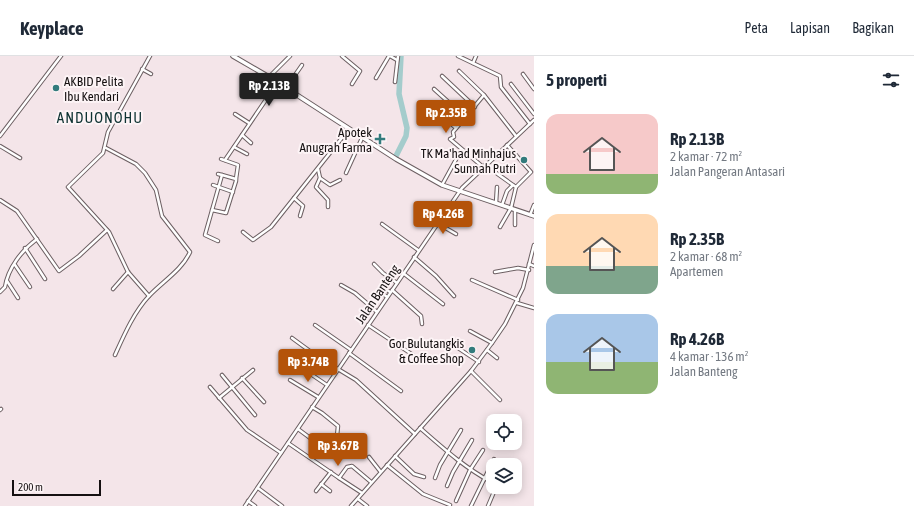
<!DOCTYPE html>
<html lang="id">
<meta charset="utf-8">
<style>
body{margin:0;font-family:"Asap Condensed",sans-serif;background:#f6f6f7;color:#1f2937;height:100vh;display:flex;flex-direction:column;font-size:15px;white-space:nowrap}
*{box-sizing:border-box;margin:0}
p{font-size:13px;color:#747a83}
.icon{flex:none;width:22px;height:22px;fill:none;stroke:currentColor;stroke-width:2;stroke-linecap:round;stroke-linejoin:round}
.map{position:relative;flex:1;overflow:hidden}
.panel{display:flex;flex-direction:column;background:#fff;width:380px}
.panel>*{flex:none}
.tools{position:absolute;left:486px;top:358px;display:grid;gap:8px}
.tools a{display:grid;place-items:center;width:36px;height:36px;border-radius:8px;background:#fff;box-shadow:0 2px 10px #0003;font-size:20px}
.scale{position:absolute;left:12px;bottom:10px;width:89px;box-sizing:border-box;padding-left:4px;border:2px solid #151011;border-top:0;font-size:11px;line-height:14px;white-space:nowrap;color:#151011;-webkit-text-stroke:3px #fdf4f6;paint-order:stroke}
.price{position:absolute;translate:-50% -34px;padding:0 9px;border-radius:4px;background:#b45309;color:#fff;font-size:13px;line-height:26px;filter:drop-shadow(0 1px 2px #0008)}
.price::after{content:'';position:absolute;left:50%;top:24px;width:12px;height:9px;margin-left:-6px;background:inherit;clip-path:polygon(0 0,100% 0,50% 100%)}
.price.current{background:#222;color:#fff}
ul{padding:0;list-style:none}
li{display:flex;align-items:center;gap:12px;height:100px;padding:0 12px}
li span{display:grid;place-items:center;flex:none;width:112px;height:80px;border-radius:12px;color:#555}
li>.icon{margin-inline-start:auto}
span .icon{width:48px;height:48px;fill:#fffc;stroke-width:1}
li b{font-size:17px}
h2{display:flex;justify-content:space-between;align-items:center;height:48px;padding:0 12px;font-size:17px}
header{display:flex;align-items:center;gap:24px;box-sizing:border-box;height:56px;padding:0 20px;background:#fff;border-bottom:1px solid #e0e1e3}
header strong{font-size:19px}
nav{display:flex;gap:22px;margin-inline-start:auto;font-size:14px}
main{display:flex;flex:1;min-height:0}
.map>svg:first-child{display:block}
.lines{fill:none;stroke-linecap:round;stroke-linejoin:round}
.river{stroke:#a4cccc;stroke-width:5.5}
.minor-casing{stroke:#6c5f62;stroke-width:4.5}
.tertiary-casing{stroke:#6c5f62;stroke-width:5.5}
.minor{stroke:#fff;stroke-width:2.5}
.tertiary{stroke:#fff;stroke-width:3.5}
.poi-dot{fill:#327b7c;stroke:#fdf4f6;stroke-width:1.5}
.labels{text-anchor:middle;stroke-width:4;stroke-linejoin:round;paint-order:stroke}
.poi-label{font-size:13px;fill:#151011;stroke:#fdf4f6;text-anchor:end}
.street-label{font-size:13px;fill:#151011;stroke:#fdf4f6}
.quarter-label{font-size:15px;letter-spacing:1px;fill:#0e3232;stroke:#fdf4f6}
</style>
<header>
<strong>Keyplace</strong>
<nav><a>Peta</a><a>Lapisan</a><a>Bagikan</a></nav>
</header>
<main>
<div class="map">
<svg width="534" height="450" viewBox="0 0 534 450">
<rect width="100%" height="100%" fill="#f4e5e9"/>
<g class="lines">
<!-- river -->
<polyline class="river" points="395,102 406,80 407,72 399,38 401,0"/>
<!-- minor casing -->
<g class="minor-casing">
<g id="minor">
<polyline points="342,0 360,15 352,28"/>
<polyline points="390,0 397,4"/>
<polyline points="458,0 500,20 501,31 530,68"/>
<polyline points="473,7 476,0"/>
<polyline points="142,13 151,18"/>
<polyline points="459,15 484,39 516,80"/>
<polyline points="523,18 534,33"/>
<polyline points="442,20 475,51"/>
<polyline points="269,21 290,0"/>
<polyline points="376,22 389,0"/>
<polyline points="395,26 398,0"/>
<polyline points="511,28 534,58"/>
<polyline points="286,32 302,9"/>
<polyline points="434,33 465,61"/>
<polyline points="430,49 456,72"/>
<polyline points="235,58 249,67"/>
<polyline points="242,79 251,87"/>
<polyline points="0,80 61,0"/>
<polyline points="0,90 20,102"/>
<polyline points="234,91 247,98"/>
<path d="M106 92 136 108 145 117 156 134 162 160 190 196C182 214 162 226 149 240 134 256 124 279 115 299"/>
<polyline points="221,103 238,109 236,123"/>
<polyline points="225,104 278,26"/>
<polyline points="485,109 513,129"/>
<polyline points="483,111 450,83 454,81 453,76 484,39"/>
<polyline points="318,113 320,122 316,131 328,144 328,151"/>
<polyline points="346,117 362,82"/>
<polyline points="320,122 330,129 340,124"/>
<polyline points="213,129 233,136"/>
<polyline points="442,129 459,98"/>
<polyline points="294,142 303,150 300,160"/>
<polyline points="0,144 17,155 59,215 79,200 107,174"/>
<polyline points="496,147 497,131"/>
<polyline points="502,149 507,135 513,129 516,131 531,116 507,89"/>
<polyline points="212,154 226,157 236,125 236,123 222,119"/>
<polyline points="515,154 515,169"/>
<polyline points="530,159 534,149"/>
<polyline points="437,167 456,178"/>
<polyline points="382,168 418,194"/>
<polyline points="500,171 511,152 516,131"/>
<polyline points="243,176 253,184 271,171 349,73"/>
<polyline points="218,185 205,179 222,119 218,118"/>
<polyline points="25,192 45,223"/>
<polyline points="414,201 436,220 454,240"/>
<polyline points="374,208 383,217 397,227"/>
<polyline points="529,208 534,210"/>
<polyline points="15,209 30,231"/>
<polyline points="495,216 518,212 529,214"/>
<polyline points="403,217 443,248"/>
<polyline points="472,224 518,244"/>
<polyline points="7,225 18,242"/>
<polyline points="341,229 355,237 377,256"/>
<polyline points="113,233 128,216"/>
<polyline points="392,234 421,260 422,268"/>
<path d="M0 236 5 231C8 212 22 194 37 183"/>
<polyline points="149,240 128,216 109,176 68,131 103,97 108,76 150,0"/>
<polyline points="387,241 382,237 381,234 384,232 390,236"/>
<polyline points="517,247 534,252"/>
<polyline points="315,269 351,294"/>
<polyline points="368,269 413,299"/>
<polyline points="470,275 492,287"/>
<polyline points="292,282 318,301 356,324 415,378"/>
<polyline points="455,290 479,306"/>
<polyline points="487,294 497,302"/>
<polyline points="349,297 401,335"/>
<polyline points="287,302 327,329"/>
<polyline points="471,315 500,344"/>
<polyline points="222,319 255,359"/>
<polyline points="242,322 264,346"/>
<polyline points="290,324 318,341"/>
<polyline points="210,331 247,374 281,397"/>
<polyline points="219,342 253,314"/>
<polyline points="312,351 322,357 338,370 337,380"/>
<polyline points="0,354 1,353"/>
<path d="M420 372C444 393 465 412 493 427"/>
<polyline points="298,373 325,393"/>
<polyline points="288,387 339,422"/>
<polyline points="395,400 414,418 424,421"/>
<polyline points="369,401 380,415"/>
<polyline points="387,409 423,438 450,449"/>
<polyline points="508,409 510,406"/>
<polyline points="435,422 440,409 461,374"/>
<polyline points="321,428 330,435"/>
<polyline points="447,430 453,416 472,384"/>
<polyline points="258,432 282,450"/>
<polyline points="316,435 331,416"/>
<polyline points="362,437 339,422 347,411 352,410 371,426"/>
<polyline points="358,443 367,450"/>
<polyline points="248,445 255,450"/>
<polyline points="456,445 470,414 483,394"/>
<polyline points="245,450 462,132 534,64"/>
<polyline points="351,450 471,315 492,287 505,268 523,232 534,189"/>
<polyline points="471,450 494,403"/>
<polyline points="488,450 496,431"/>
</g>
</g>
<!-- tertiary casing -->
<g class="tertiary-casing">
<polyline id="tertiary" points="233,0 269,21 396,103 442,129 534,160"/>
</g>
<!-- minor -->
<use href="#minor" class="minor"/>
<!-- tertiary -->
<use href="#tertiary" class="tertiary"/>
</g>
<!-- markers -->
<g class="poi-dot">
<circle cx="56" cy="32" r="4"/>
<path d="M378 77h4v4h4v4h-4v4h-4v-4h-4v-4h4z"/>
<circle cx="524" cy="104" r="4"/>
<circle cx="472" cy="294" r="4"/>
</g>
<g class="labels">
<!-- poi labels -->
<g class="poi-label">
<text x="64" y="30" text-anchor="start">AKBID Pelita<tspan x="64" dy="15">Ibu Kendari</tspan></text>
<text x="372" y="81">Apotek<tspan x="372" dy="15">Anugrah Farma</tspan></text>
<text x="516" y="102">TK Ma'had Minhajus<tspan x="516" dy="15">Sunnah Putri</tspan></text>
<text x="464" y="292">Gor Bulutangkis<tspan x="464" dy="15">&amp; Coffee Shop</tspan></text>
</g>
<!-- street labels -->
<g class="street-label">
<text transform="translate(377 238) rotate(-56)" y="5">Jalan Banteng</text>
</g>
<!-- quarter labels -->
<g class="quarter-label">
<text x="100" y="67">ANDUONOHU</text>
</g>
</g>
</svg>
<div class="tools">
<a><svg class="icon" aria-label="locate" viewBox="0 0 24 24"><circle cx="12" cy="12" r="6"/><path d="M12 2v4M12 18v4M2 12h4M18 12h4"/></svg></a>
<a><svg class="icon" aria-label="layers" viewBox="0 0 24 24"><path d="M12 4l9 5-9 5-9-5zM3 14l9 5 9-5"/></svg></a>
</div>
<div class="scale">200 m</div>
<b class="price current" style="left:269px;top:51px">Rp 2.13B</b>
<b class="price" style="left:446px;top:78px">Rp 2.35B</b>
<b class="price" style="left:443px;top:179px">Rp 4.26B</b>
<b class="price" style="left:308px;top:327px">Rp 3.74B</b>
<b class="price" style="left:338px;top:411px">Rp 3.67B</b>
</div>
<section class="panel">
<h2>5 properti<svg class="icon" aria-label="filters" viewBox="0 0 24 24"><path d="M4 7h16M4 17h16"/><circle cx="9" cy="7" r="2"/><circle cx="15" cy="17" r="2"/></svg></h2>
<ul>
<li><span style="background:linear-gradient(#f6c9c9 75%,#8fb573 0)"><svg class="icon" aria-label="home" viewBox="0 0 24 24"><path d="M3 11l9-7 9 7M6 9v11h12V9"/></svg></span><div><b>Rp 2.13B</b><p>2 kamar · 72 m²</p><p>Jalan Pangeran Antasari</p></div></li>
<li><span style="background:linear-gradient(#ffd9b3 65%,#7fa58c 0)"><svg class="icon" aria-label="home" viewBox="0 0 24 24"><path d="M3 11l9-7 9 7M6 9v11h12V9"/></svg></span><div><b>Rp 2.35B</b><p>2 kamar · 68 m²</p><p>Apartemen</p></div></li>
<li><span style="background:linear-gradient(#a9c7e8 60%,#8fb573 0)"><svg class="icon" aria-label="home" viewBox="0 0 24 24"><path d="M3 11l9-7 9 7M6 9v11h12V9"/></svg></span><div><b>Rp 4.26B</b><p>4 kamar · 136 m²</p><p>Jalan Banteng</p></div></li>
</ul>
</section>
</main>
